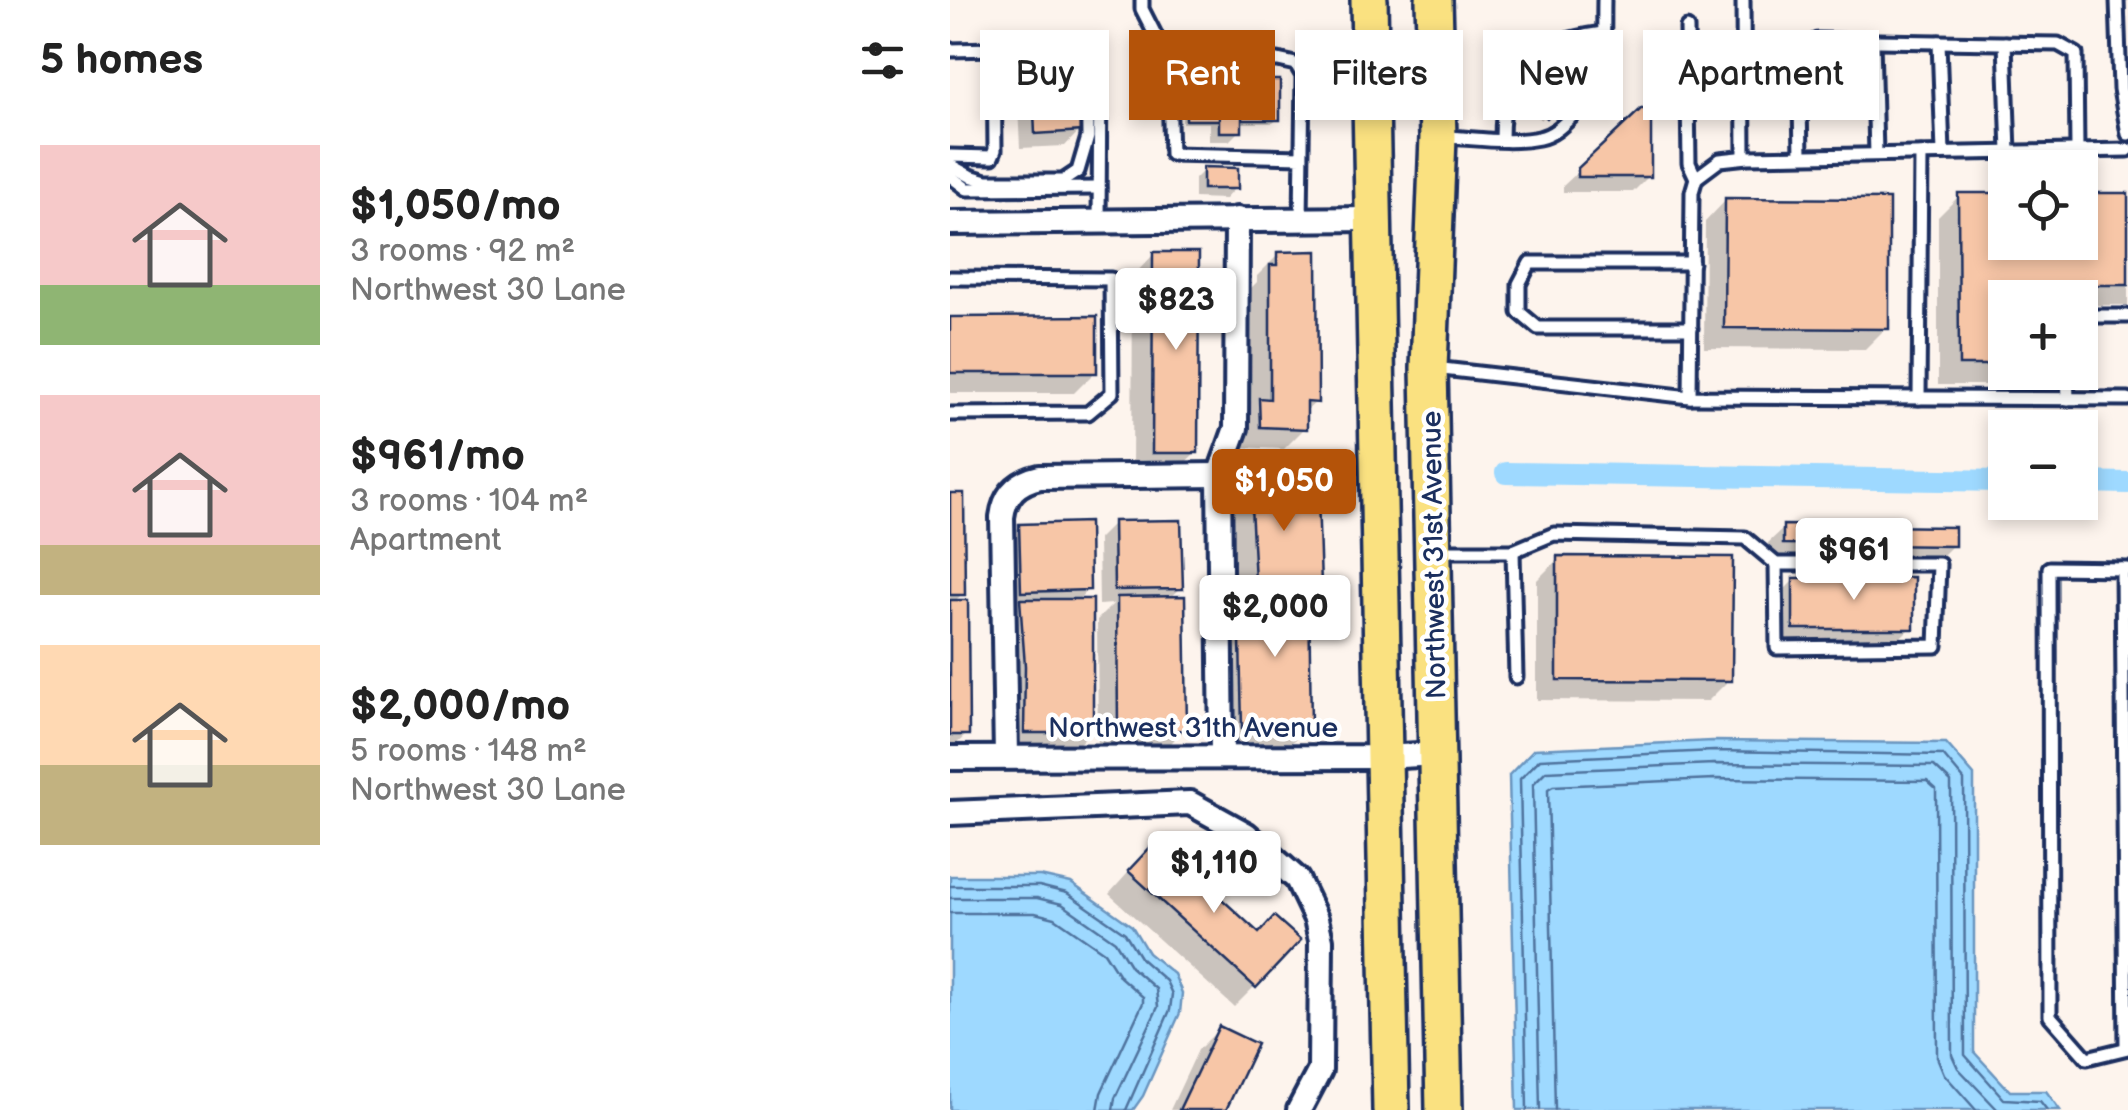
<!DOCTYPE html>
<meta charset="utf-8">
<style>
body{margin:0;font-family:"Balsamiq Sans",sans-serif;background:#f2f2f2;color:#222;height:100vh;display:flex;flex-direction:column;font-size:38px;white-space:nowrap}
*{box-sizing:border-box;margin:0}
p{font-size:32px;color:#767676}
.icon{flex:none;width:55px;height:55px;fill:none;stroke:currentColor;stroke-width:2;stroke-linecap:round;stroke-linejoin:round}
.map{position:relative;flex:1;overflow:hidden}
.drawer{display:flex;flex-direction:column;background:#fff;width:950px}
.drawer>*{flex:none}
.top-card{position:absolute;left:30px;top:30px;width:950px;height:90px;display:flex;gap:20px}
.fabs{position:absolute;left:1038px;top:150px;display:grid;gap:20px}
.fabs a{display:grid;place-items:center;width:110px;height:110px;border-radius:0px;background:#fff;box-shadow:0 5px 15px #0003;font-size:50px}
.price{position:absolute;translate:-50% -85px;padding:0 22px;border-radius:10px;background:#fff;color:#222;font-size:32px;line-height:65px;filter:drop-shadow(0 2px 5px #0008)}
.price::after{content:'';position:absolute;left:50%;top:60px;width:30px;height:22px;margin-left:-15px;background:inherit;clip-path:polygon(0 0,100% 0,50% 100%)}
.price.active{background:#b45309;color:#fff}
ul{padding:0;list-style:none}
li{display:flex;align-items:center;gap:30px;height:250px;padding:0 40px}
li span{display:grid;place-items:center;flex:none;width:280px;height:200px;border-radius:0px;color:#555}
li>.icon{margin-inline-start:auto}
span .icon{width:120px;height:120px;fill:#fffc;stroke-width:1}
li b{font-size:42px}
h2{display:flex;justify-content:space-between;align-items:center;height:120px;padding:0 40px;font-size:42px}
.tag{padding:0 35px;border-radius:0px;background:#fff;box-shadow:0 5px 15px #0003;font-size:35px;line-height:90px}
.tag.active{background:#b45309;color:#fff}
main{display:flex;flex:1;min-height:0}
.map>svg:first-child{display:block}
.water{fill:#9ed9ff;stroke:#6a95bf;stroke-width:2.5}
.shadow{fill:#0003}
.lines{fill:none;stroke-linecap:round;stroke-linejoin:round}
.shore{stroke:#4f739e;stroke-width:2.5}
.canal{stroke:#9ed9ff;stroke-width:22}
.building{fill:#f7c6a7;stroke:#1b2f5e;stroke-width:2.5}
.lane-casing{stroke:#1b2f5e;stroke-width:19}
.street-casing{stroke:#1b2f5e;stroke-width:30}
.primary-casing{stroke:#1b2f5e;stroke-width:42}
.lane{stroke:#fff;stroke-width:11}
.street{stroke:#fff;stroke-width:22}
.primary{stroke:#fae180;stroke-width:35}
.labels{text-anchor:middle;stroke-width:9;stroke-linejoin:round;paint-order:stroke}
.street-label{font-size:28px;fill:#1b2f5e;stroke:#fff}
</style>
<main>
<section class="drawer">
<h2>5 homes<svg class="icon" aria-label="filters" viewBox="0 0 24 24"><path d="M4 7h16M4 17h16"/><circle cx="9" cy="7" r="2"/><circle cx="15" cy="17" r="2"/></svg></h2>
<ul>
<li><span style="background:linear-gradient(#f6c9c9 70%,#8fb573 0)"><svg class="icon" aria-label="home" viewBox="0 0 24 24"><path d="M3 11l9-7 9 7M6 9v11h12V9"/></svg></span><div><b>$1,050/mo</b><p>3 rooms · 92 m²</p><p>Northwest 30 Lane</p></div></li>
<li><span style="background:linear-gradient(#f6c9c9 75%,#c2b280 0)"><svg class="icon" aria-label="home" viewBox="0 0 24 24"><path d="M3 11l9-7 9 7M6 9v11h12V9"/></svg></span><div><b>$961/mo</b><p>3 rooms · 104 m²</p><p>Apartment</p></div></li>
<li><span style="background:linear-gradient(#ffd9b3 60%,#c2b280 0)"><svg class="icon" aria-label="home" viewBox="0 0 24 24"><path d="M3 11l9-7 9 7M6 9v11h12V9"/></svg></span><div><b>$2,000/mo</b><p>5 rooms · 148 m²</p><p>Northwest 30 Lane</p></div></li>
</ul>
</section>
<div class="map">
<svg width="1178" height="1110" viewBox="0 0 1178 1110">
<rect width="100%" height="100%" fill="#fdf4ed"/>
<filter id="ink" filterUnits="userSpaceOnUse"><feTurbulence type="fractalNoise" baseFrequency=".01" numOctaves="2"/><feDisplacementMap in="SourceGraphic" scale="20" xChannelSelector="R" yChannelSelector="G"/><feConvolveMatrix kernelMatrix="1 2 1 2 8 2 1 2 1" color-interpolation-filters="sRGB"/></filter>
<g filter="url(#ink)">
<!-- water -->
<g class="water">
<polygon points="763,741 996,743 1024,775 1024,1052 1060,1091 1096,1091 1110,1110 567,1110 559,775 584,749"/>
<polygon points="0,876 90,876 121,883 182,926 198,953 224,974 232,993 230,1013 193,1096 183,1110 0,1110"/>
</g>
<!-- shadow -->
<g class="shadow">
<polygon points="608,58 628,80 591,120 568,98"/>
<polygon points="83,69 130,130 115,146 70,148 67,85"/>
<polygon points="237,83 328,119 323,123 289,123 289,131 279,141 259,141 259,123 232,123 233,87"/>
<polygon points="254,170 285,188 275,199 244,198 244,180"/>
<polygon points="630,170 699,176 683,192 613,192 613,186"/>
<polygon points="1130,195 1178,195 1178,305 1130,305 1130,298 1055,298 1055,372 1089,372 1076,385 988,385 988,217 1009,196 1055,196 1055,242 1130,242"/>
<polygon points="776,200 936,328 915,349 754,348 755,222"/>
<polygon points="204,254 246,452 224,473 182,473 183,276"/>
<polygon points="328,255 366,402 355,412 355,428 334,449 290,447 289,422 300,411 300,289 307,282 307,276"/>
<polygon points="0,319 145,372 124,393 0,393"/>
<polygon points="301,486 368,584 356,596 359,725 337,747 272,748 269,617 285,602 281,526 265,513 286,492 295,492"/>
<polygon points="0,496 13,593 4,602 17,734 0,750"/>
<polygon points="164,523 231,588 219,599 235,729 214,750 148,751 147,620 163,604 149,605 148,539"/>
<polygon points="70,526 138,589 126,602 141,732 119,753 54,753 50,623 67,607 56,607 54,542"/>
<polygon points="834,528 1003,545 987,561 818,559 818,543"/>
<polygon points="608,559 779,680 758,701 587,700 587,580"/>
<polygon points="844,580 961,627 945,643 828,644 828,596"/>
<polygon points="186,864 308,936 305,986 284,1007 159,894"/>
<polygon points="269,1029 273,1110 220,1110 248,1050"/>
</g>
<g class="lines">
<!-- shore -->
<g class="shore">
<polyline points="0,886 89,886 117,893 175,933 191,959 216,981 222,994 220,1010 176,1110"/>
<polyline points="0,898 87,898 112,904 165,941 181,967 206,989 208,1007 165,1098 163,1110"/>
<polyline points="0,913 85,913 105,918 154,952 170,977 193,997 193,1003 151,1093 148,1110"/>
<polyline points="577,1110 570,779 590,759 764,751 993,755 1014,780 1015,1055 1054,1099 1090,1101 1097,1110"/>
<polyline points="590,1110 583,784 596,771 764,764 984,766 1001,782 1002,1055 1008,1068 1048,1110"/>
<polyline points="605,1110 598,789 603,786 764,779 977,781 986,789 987,1057 994,1074 1026,1110"/>
</g>
<!-- canal -->
<g class="canal">
<polyline points="556,473 1055,481"/>
<polyline points="1130,482 1178,483"/>
</g>
</g>
<!-- building -->
<g class="building">
<polygon points="608,54 632,80 597,118 571,93"/>
<polygon points="130,65 133,131 85,134 82,67"/>
<rect x="236" y="80" width="94" height="40"/>
<rect x="269" y="80" width="23" height="52"/>
<polygon points="692,108 701,115 701,177 628,177 628,168"/>
<polygon points="253,167 288,168 288,189 253,189"/>
<polygon points="1008,193 1055,193 1055,242 1130,242 1130,193 1178,193 1178,285 1100,285 1100,298 1055,298 1055,365 1009,365"/>
<polygon points="775,198 939,199 939,329 774,328"/>
<polygon points="367,251 368,403 357,402 357,429 310,427 309,398 320,399 320,265 327,265 327,252"/>
<polygon points="203,252 249,252 248,453 202,453"/>
<polygon points="147,316 147,373 0,373 0,317"/>
<polygon points="352,482 352,498 368,497 371,585 319,586 318,580 305,581 301,506 286,506 285,490 300,490 300,484"/>
<polygon points="0,493 14,493 15,595 0,595"/>
<polygon points="231,520 233,589 164,590 163,521"/>
<polygon points="139,522 140,590 71,592 69,524"/>
<polygon points="833,525 1005,527 1005,546 833,544"/>
<polygon points="607,556 783,557 782,681 607,680"/>
<polygon points="964,577 964,629 843,629 843,578"/>
<polygon points="359,593 361,726 292,728 289,594"/>
<polygon points="235,596 237,730 168,731 167,597"/>
<polygon points="70,599 143,599 143,733 74,733 75,666"/>
<polygon points="0,600 18,600 19,735 0,735"/>
<polygon points="207,840 309,933 324,916 351,940 306,988 178,871"/>
<polygon points="269,1026 307,1044 276,1110 229,1110"/>
</g>
<g class="lines">
<!-- lane casing -->
<g class="lane-casing">
<g id="lane">
<polyline points="192,0 192,9 218,60"/>
<polyline points="793,0 794,157"/>
<polyline points="1167,0 1170,89 1178,134"/>
<polyline points="737,28 739,163 746,178 770,160 798,157 1178,150"/>
<polyline points="923,41 926,154"/>
<polyline points="989,42 993,153"/>
<polyline points="1055,43 1059,152"/>
<polyline points="0,50 137,47 148,56 150,69 149,222"/>
<path d="M495 137C524 138 560 144 589 138 603 135 612 126 621 117 659 79 653 50 654 0"/>
<path d="M552 139C552 63 582 43 653 33"/>
<polyline points="851,155 849,53 867,40 1108,44 1126,54 1127,151"/>
<polyline points="0,156 42,157 45,150 44,47"/>
<polyline points="0,165 20,176 37,181 113,181 128,171 138,137 137,47"/>
<polyline points="0,176 17,189 149,188"/>
<polyline points="351,219 353,76 346,64 328,60 218,60 221,154 352,157"/>
<polyline points="0,278 161,279 162,393 138,413 0,414"/>
<polyline points="1130,316 1178,316"/>
<polyline points="741,328 588,328 569,312 569,284 580,263 742,263"/>
<polyline points="484,368 740,397 1178,399"/>
<polyline points="1117,372 1118,399"/>
<polyline points="740,397 742,192 746,178"/>
<polyline points="969,398 971,154"/>
<polyline points="486,551 563,551 604,534 795,538 826,564 989,564 986,646 827,648 826,564"/>
<polyline points="563,551 566,677"/>
<polyline points="1172,569 1176,1048"/>
<polyline points="1178,569 1099,568 1100,1016 1137,1058 1178,1048"/>
</g>
</g>
<!-- street casing -->
<g class="street-casing">
<g id="street">
<polyline points="0,223 422,219"/>
<polyline points="272,756 269,475 286,428 287,219"/>
<path d="M56 757 52 517C55 494 67 482 90 477L269 475"/>
<polyline points="0,758 433,757 487,754"/>
<polyline points="0,813 240,803 296,834 347,879 366,919 371,940 370,1070 349,1110"/>
</g>
</g>
<!-- primary casing -->
<g class="primary-casing">
<g id="primary">
<polyline points="419,0 441,1110"/>
<polyline points="484,0 488,137 479,368 494,1110"/>
</g>
</g>
<!-- lane -->
<use href="#lane" class="lane"/>
<!-- street -->
<use href="#street" class="street"/>
<!-- primary -->
<use href="#primary" class="primary"/>
</g>
</g>
<g class="labels">
<!-- street labels -->
<g class="street-label">
<text transform="translate(483 555) rotate(-91)" y="10">Northwest 31st Avenue</text>
<text x="243" y="737">Northwest 31th Avenue</text>
</g>
</g>
</svg>
<div class="fabs">
<a><svg class="icon" aria-label="locate" viewBox="0 0 24 24"><circle cx="12" cy="12" r="6"/><path d="M12 2v4M12 18v4M2 12h4M18 12h4"/></svg></a>
<a>+</a>
<a>−</a>
</div>
<b class="price" style="left:226px;top:353px">$823</b>
<b class="price active" style="left:334px;top:534px">$1,050</b>
<b class="price" style="left:904px;top:603px">$961</b>
<b class="price" style="left:325px;top:660px">$2,000</b>
<b class="price" style="left:264px;top:916px">$1,110</b>
<div class="top-card">
<a class="tag">Buy</a>
<a class="tag active">Rent</a>
<a class="tag">Filters</a>
<a class="tag">New</a>
<a class="tag">Apartment</a>
</div>
</div>
</main>
